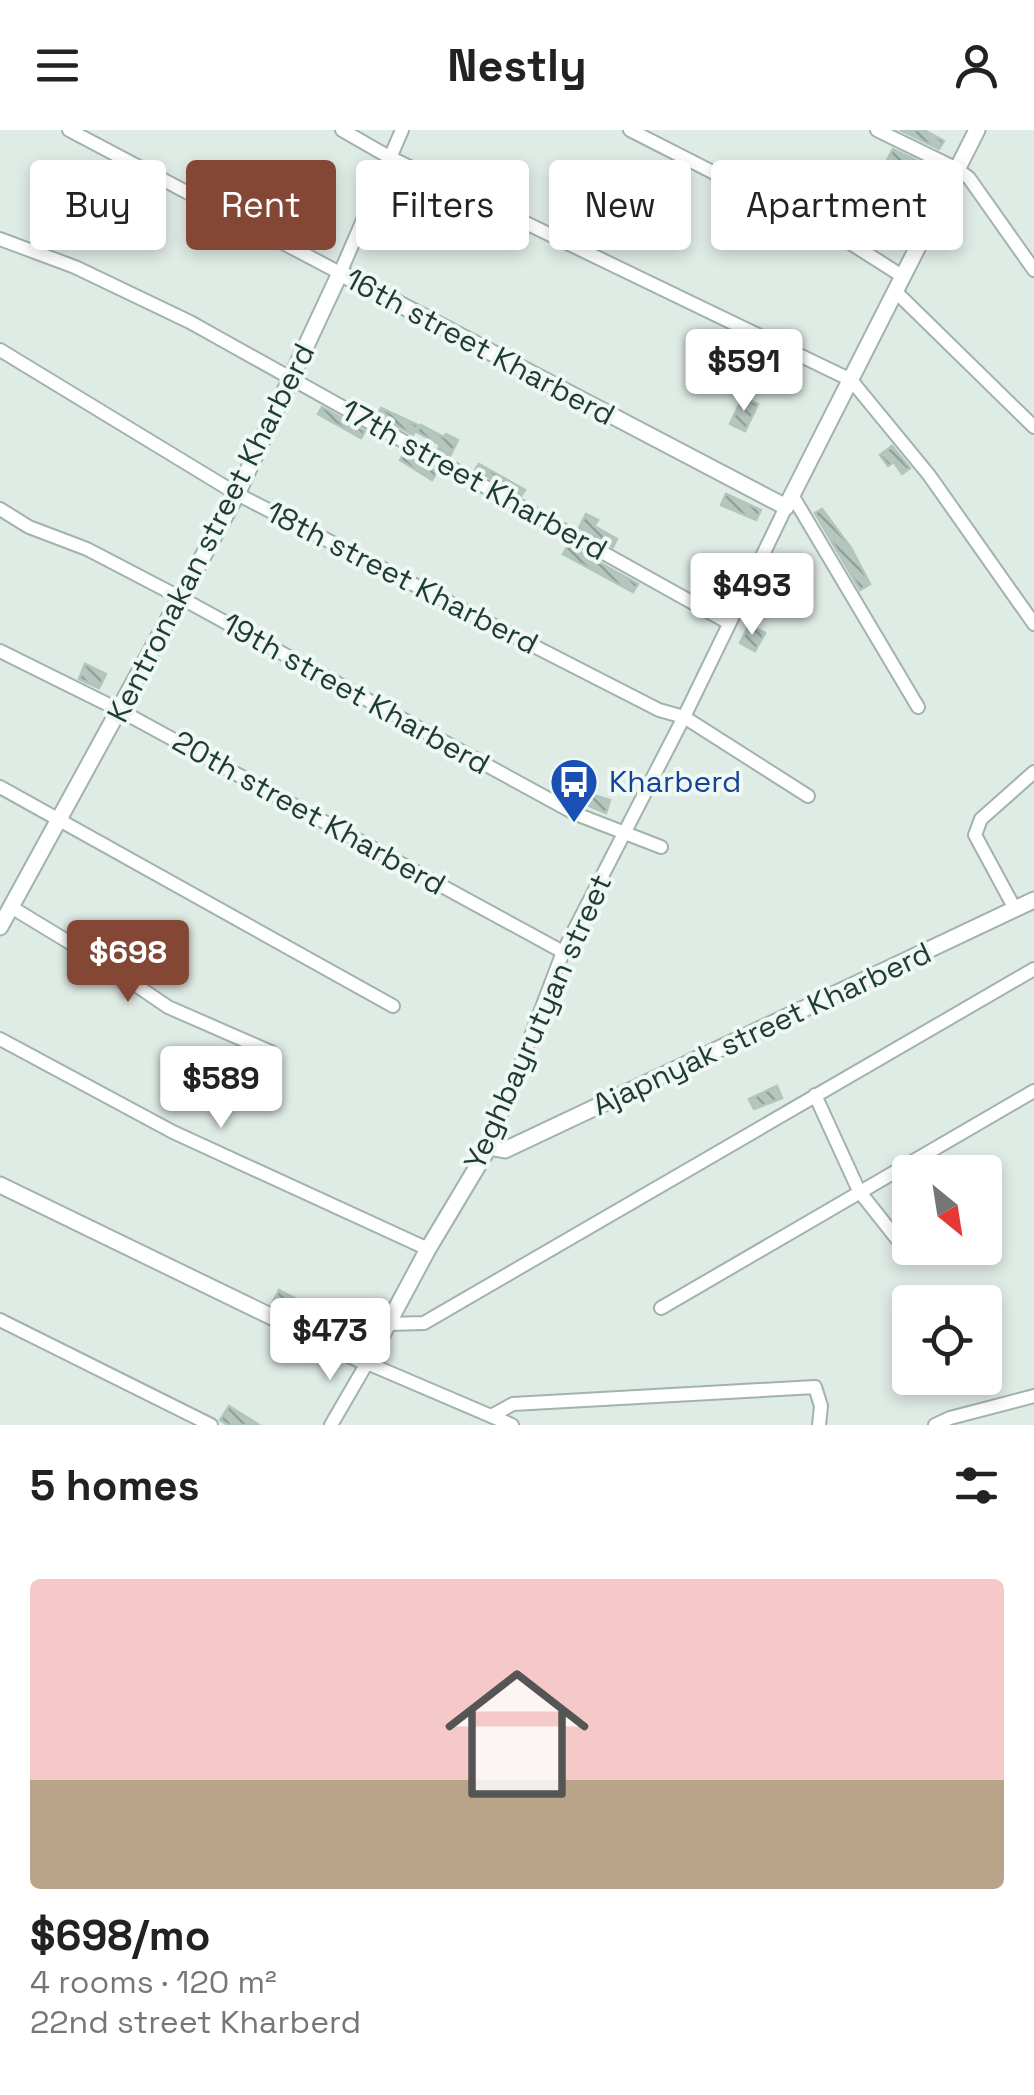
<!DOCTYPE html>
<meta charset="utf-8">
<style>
body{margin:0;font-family:"Space Grotesk",sans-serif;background:#f2f2f2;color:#222;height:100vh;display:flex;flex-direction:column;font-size:38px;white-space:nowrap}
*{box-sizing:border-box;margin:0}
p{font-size:32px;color:#767676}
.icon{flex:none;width:55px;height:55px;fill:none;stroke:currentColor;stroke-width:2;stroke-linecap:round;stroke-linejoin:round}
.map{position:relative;height:1295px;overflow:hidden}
.drawer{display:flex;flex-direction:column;background:#fff;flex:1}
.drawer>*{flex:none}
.top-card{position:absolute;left:30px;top:30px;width:975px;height:90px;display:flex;gap:20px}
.needle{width:65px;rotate:150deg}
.controls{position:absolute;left:892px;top:1025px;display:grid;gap:20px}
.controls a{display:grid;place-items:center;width:110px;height:110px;border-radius:10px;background:#fff;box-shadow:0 5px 15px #0003;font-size:50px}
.price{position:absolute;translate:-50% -85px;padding:0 22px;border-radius:10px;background:#fff;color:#222;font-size:32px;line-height:65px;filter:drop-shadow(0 2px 5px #0008)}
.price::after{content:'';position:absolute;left:50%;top:60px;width:30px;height:22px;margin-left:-15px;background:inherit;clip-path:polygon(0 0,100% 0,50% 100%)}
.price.active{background:#844735;color:#fff}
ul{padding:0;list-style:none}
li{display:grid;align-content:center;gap:20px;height:530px;padding:0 30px}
li span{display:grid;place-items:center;height:310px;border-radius:10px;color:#555}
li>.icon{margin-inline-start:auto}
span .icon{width:180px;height:180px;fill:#fffc;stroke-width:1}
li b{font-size:42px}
h2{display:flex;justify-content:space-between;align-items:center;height:120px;padding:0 30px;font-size:42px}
.pill{padding:0 35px;border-radius:10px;background:#fff;box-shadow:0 5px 15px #0003;font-size:35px;line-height:90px}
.pill.active{background:#844735;color:#fff}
header{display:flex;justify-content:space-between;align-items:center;height:130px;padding:0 30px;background:#fff;font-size:45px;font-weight:700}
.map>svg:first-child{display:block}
.building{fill:url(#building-back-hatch);stroke:#b1c5bc;stroke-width:2.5}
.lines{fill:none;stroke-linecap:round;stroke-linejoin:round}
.minor-casing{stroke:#a2b3ac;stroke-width:16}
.tertiary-casing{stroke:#a2b3ac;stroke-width:19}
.minor{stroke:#fff;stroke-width:12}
.tertiary{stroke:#fff;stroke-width:15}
.labels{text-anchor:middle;stroke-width:8;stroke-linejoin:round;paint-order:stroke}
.street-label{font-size:30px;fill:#1f3c34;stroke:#eff8f3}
.transit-label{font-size:30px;fill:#164399;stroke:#eff8f3;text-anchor:start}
</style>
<header><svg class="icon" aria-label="menu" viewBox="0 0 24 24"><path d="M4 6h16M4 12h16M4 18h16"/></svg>Nestly<svg class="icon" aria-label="person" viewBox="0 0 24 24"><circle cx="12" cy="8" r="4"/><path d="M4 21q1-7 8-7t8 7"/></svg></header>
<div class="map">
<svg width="1034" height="1295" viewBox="0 0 1034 1295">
<defs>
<pattern id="building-back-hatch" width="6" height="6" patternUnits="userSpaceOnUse" patternTransform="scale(2.5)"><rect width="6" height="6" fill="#b4c6be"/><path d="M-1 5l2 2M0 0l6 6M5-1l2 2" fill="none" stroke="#92a29b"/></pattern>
</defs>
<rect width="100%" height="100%" fill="#dfebe5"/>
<!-- building -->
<g class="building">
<polygon points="900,0 924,0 944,11 939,19"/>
<polygon points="893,19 926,35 918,49 886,32"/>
<polygon points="743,267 758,274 745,301 730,294"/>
<polygon points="322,277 365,301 361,308 318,284"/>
<polygon points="381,278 418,295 413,305 377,285"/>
<polygon points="421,295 444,307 446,304 458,310 450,326 438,319 440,315 417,302"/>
<polygon points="892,316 910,338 902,344 894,332 888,336 880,325"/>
<polygon points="404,323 437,342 432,350 400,330"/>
<polygon points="479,334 525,360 521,366 475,340"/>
<polygon points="726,364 761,380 756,390 721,375"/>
<polygon points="822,379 851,418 870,454 860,460 815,383"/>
<polygon points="586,384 598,390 594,396 617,409 613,417 579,398"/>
<polygon points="568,415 638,454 633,462 563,424"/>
<polygon points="749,495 765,503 755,521 740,513"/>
<polygon points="85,534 106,544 99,558 79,549"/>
<polygon points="562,655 610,670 606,683 559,663"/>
<polygon points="777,956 782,968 754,979 749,969"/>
<polygon points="279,1160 316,1179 310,1191 273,1172"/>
<polygon points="229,1276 259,1295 228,1295 220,1290"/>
</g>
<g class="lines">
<!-- minor casing -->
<g class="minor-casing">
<g id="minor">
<polyline points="69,0 340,143 402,0"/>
<polyline points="342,0 389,27 851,250 929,345 1034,494"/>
<polyline points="630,0 844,109 902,146"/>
<polyline points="877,0 957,39 969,48 1034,140"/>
<polyline points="0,109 75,137 190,192 729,493"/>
<polyline points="895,161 1034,297"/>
<polyline points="0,220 237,364 659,580 684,587 808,666"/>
<polyline points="792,365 918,577"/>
<polyline points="0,379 29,397 87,419 181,468 576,684 661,717"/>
<polyline points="0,521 121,581 563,822"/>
<polyline points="0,657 393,876"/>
<polyline points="11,777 105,834 168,877 271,922"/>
<polyline points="1015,779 975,705 981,689 1034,642"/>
<polyline points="0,909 173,1002 428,1119"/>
<polyline points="815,965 859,1061 897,1109"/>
<polyline points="489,1017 563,822 684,587 786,377"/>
<polyline points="661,1178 1034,961"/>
<polyline points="0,1190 211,1295"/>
<polyline points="389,1194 424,1193 1034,839"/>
<polyline points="491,1286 513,1274 815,1257 821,1276 819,1295"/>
<polyline points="331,1295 367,1233 512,1295"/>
<polyline points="935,1295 950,1288 1034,1266"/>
</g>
</g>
<!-- tertiary casing -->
<g class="tertiary-casing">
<g id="tertiary">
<polyline points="0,797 237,364 340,143 786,377 977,0"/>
<polyline points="0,1055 367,1233 428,1119 489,1017 505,1020 1034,770"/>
</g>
</g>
<!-- minor -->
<use href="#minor" class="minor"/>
<!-- tertiary -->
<use href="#tertiary" class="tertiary"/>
</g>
<!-- icons -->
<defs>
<g id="bus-pin" transform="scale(2.5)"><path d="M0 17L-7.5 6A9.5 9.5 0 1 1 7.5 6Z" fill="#1a4fb4" stroke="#eff8f3"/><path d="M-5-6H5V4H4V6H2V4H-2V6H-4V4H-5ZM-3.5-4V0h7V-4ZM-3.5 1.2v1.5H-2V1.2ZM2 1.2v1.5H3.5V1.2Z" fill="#fff"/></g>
</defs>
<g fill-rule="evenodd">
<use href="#bus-pin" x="574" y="652"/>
</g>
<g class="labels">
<!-- street labels -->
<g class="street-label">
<text transform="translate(480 217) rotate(28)" y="10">16th street Kharberd</text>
<text transform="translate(474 350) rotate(29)" y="10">17th street Kharberd</text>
<text transform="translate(211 403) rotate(-63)" y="10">Kentronakan street Kharberd</text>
<text transform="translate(402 448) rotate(27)" y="10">18th street Kharberd</text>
<text transform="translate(356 564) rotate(29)" y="10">19th street Kharberd</text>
<text transform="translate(309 683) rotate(29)" y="10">20th street Kharberd</text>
<text transform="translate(538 892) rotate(-66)" y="10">Yeghbayrutyan street</text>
<text transform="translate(762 899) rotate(-25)" y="10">Ajapnyak street Kharberd</text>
</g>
<!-- transit labels -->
<g class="transit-label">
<text x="609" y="662">Kharberd</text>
</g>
</g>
</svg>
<div class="controls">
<a><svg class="needle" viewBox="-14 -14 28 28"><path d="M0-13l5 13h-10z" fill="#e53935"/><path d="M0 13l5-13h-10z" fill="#767676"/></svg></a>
<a><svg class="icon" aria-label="locate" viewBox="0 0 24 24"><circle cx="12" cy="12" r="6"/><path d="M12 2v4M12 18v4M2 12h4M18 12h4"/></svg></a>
</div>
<b class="price" style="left:744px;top:284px">$591</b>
<b class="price" style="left:752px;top:508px">$493</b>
<b class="price active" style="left:128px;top:875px">$698</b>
<b class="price" style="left:221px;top:1001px">$589</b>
<b class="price" style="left:330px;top:1253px">$473</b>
<div class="top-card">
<a class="pill">Buy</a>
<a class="pill active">Rent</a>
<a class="pill">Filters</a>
<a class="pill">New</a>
<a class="pill">Apartment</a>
</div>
</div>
<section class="drawer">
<h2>5 homes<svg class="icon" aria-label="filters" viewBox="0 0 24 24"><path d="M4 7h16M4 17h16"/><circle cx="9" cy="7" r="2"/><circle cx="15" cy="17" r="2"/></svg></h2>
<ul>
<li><span style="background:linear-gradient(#f6c9c9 65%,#b9a48a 0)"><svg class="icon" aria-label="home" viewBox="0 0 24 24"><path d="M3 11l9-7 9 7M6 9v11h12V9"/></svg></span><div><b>$698/mo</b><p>4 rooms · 120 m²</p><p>22nd street Kharberd</p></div></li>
</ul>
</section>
